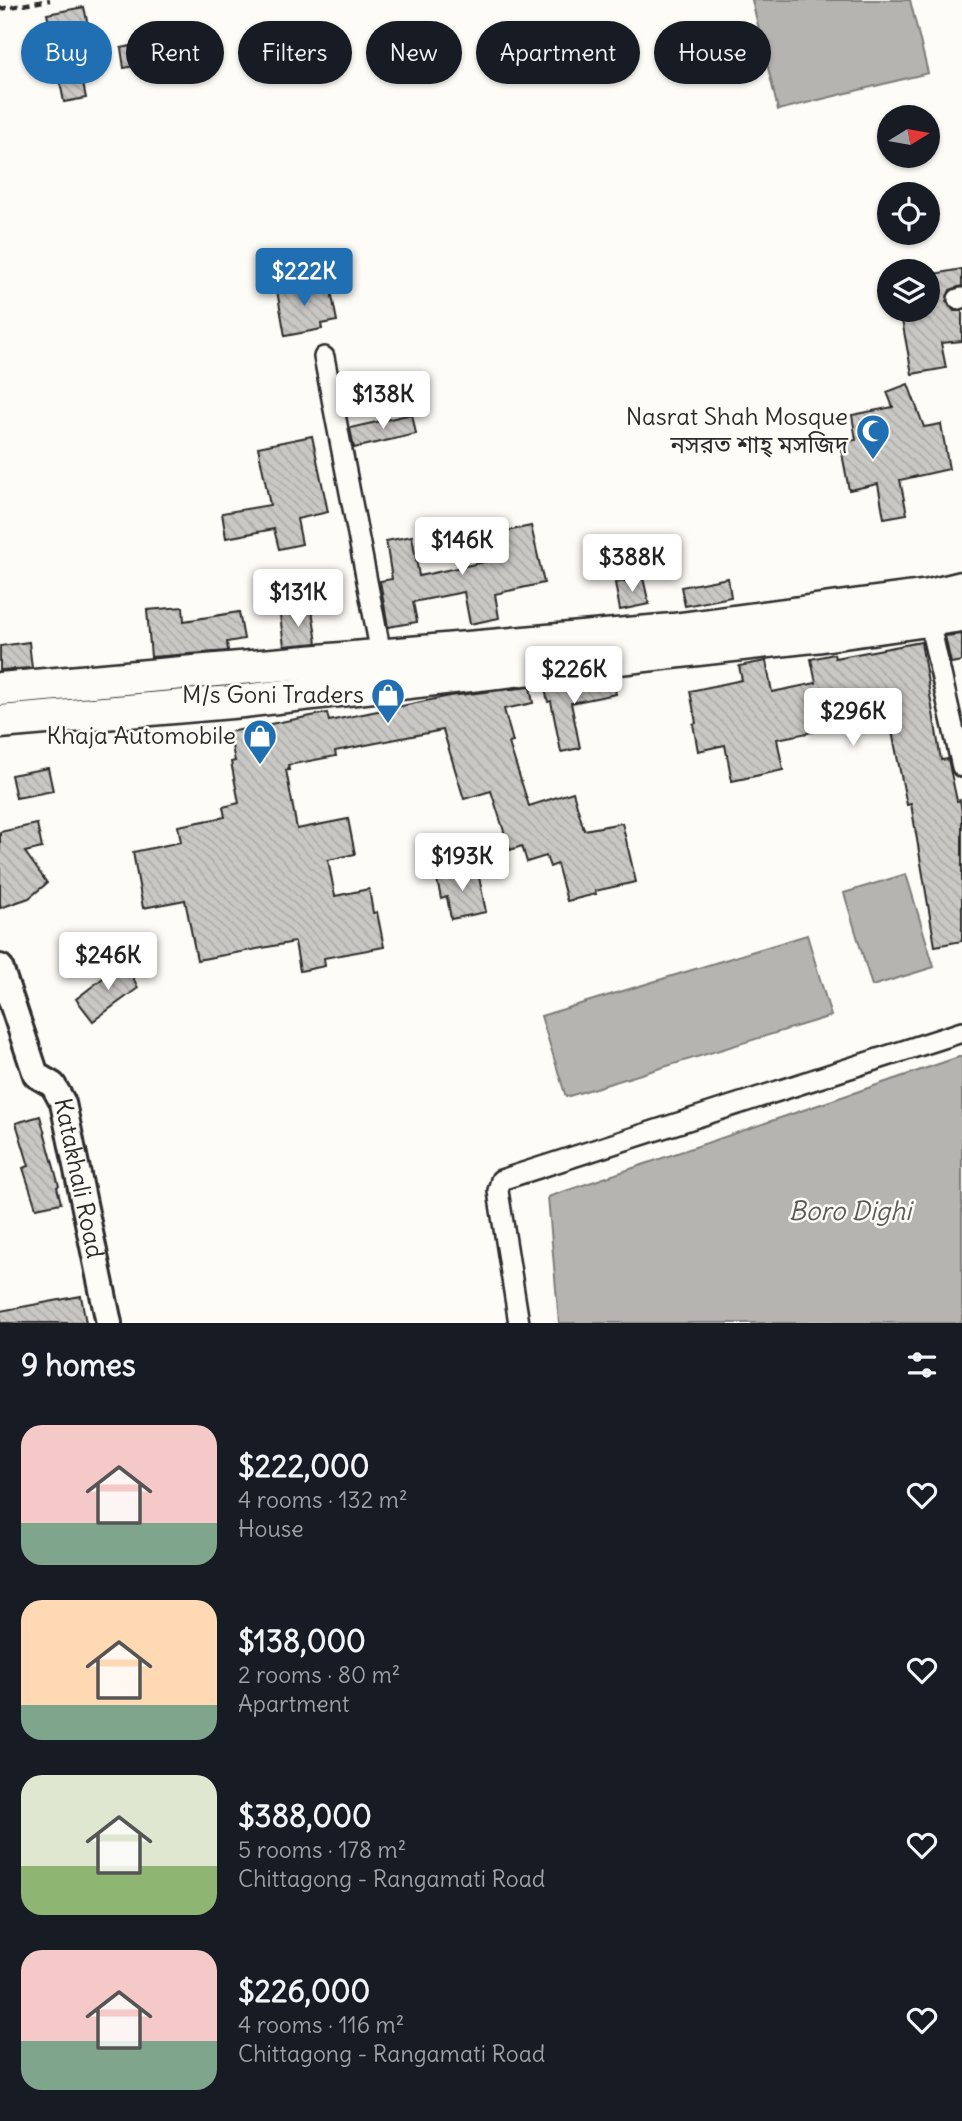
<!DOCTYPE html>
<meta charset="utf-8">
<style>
body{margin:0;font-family:Delius,"Noto Sans Bengali",sans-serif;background:#242831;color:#f1f3f6;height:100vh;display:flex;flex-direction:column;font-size:26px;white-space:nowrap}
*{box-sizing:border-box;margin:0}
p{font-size:23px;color:#9ea1a6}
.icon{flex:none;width:38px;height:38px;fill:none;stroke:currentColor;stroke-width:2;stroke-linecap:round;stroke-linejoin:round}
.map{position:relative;height:1323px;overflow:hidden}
.drawer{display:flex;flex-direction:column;background:#171b24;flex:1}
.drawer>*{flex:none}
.top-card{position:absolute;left:21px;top:21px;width:920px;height:63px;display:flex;gap:14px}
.needle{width:46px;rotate:79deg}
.tools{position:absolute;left:877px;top:105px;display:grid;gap:14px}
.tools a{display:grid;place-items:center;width:63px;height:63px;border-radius:50%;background:#171b24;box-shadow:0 2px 5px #0004;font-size:35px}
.price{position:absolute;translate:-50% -60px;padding:0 16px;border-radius:7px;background:#fff;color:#222;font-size:23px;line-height:46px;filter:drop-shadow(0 2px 4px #0008)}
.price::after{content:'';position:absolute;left:50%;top:42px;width:21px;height:16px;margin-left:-10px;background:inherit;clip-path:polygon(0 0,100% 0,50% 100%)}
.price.current{background:#1f6fb2;color:#fff}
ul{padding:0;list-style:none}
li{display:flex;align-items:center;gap:21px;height:175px;padding:0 21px}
li span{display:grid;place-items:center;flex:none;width:196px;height:140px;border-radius:21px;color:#555}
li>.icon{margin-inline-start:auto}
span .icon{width:84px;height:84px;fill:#fffc;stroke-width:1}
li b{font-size:30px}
h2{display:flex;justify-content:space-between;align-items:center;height:84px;padding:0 21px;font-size:30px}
.pill{padding:0 24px;border-radius:32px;background:#171b24;box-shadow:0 2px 5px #0004;font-size:24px;line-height:63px}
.pill.current{background:#1f6fb2;color:#fff}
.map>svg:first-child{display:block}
.water{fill:#b5b4b1;stroke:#7e7d7b;stroke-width:2}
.building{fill:url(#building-back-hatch);stroke:#2b2b2b;stroke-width:2}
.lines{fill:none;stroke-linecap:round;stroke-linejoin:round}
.minor-casing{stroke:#2b2b2b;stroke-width:24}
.tertiary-casing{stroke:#2b2b2b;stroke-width:30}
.trunk-casing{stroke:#2b2b2b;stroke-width:37}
.path{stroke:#2b2b2b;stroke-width:4.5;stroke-dasharray:7 5;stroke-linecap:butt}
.minor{stroke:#fdfcf7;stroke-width:19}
.tertiary{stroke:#fdfcf7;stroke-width:24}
.trunk{stroke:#fdfcf7;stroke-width:32}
.labels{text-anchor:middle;stroke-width:5;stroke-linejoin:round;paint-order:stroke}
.poi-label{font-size:24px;fill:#2b2b2b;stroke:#fdfcf7;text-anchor:end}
.street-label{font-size:24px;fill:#2b2b2b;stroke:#fdfcf7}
.water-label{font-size:26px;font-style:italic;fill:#5b5b5a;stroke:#fdfcf7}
</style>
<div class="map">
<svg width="962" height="1323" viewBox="0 0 962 1323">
<defs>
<pattern id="building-back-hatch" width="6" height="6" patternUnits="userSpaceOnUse" patternTransform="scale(1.75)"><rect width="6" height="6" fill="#c9c8c4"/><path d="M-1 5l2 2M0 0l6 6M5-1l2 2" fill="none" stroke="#adaca9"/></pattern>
</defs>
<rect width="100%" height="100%" fill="#fdfcf7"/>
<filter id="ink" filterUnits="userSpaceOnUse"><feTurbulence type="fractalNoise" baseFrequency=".0143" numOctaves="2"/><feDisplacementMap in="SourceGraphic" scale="14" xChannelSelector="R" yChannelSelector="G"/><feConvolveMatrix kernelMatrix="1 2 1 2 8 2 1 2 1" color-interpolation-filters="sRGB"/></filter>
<g filter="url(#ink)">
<!-- water -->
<g class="water">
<polygon points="752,0 910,0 928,73 778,110"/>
<polygon points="906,874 934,967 872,986 844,893"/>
<polygon points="807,935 831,1016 566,1097 541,1016"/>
<polygon points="962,1056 962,1323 559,1323 548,1197"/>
</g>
<!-- building -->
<g class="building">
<polygon points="84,7 91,39 104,37 107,58 79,63 86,98 64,102 57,67 51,68 47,47 54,46 47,14"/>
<polygon points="146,43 150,63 124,68 121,48"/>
<polygon points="962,269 962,286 950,290 946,301 954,311 962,311 962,341 941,343 946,368 912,374 900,310 928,310 928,275"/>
<polygon points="310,279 313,294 331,291 337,321 321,324 322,329 285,336 276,285"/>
<polygon points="908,384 924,427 941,424 949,469 900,480 907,514 884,518 878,484 849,490 840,443 856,440 852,415 893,407 887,392"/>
<polygon points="412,414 416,434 354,448 350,428"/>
<polygon points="312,436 328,512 297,519 302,544 279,549 274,529 226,538 222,513 270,505 258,447"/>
<polygon points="531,526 544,583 495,594 499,618 470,624 464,592 413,602 417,622 388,627 380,581 392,579 386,541 412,536 419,576 489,561 484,536"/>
<polygon points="643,578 649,604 620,610 615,583"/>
<polygon points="728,578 731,597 685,606 681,587"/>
<polygon points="183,607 184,621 239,612 244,639 227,642 228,651 151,657 147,610"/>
<polygon points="312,610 317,643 284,646 280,615"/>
<polygon points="962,634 962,661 951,663 945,636"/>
<polygon points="29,642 32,668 0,670 0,646"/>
<polygon points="921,642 941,760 948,759 957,801 960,800 962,812 962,941 935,946 911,804 907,805 889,717 881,719 876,696 839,704 843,726 777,739 783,770 732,781 725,745 698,751 693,724 696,723 690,691 742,680 739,666 766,661 772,692 816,683 811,659 834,654 835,658"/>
<polygon points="612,677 616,694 571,703 580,748 561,752 551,701 548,702 544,685 570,682 570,684"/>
<polygon points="530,687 533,703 504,709 513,742 509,743 529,806 573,792 584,830 622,823 636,882 595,891 596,894 567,901 557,864 550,867 546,856 527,862 522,846 510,850 491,791 464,799 443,730 335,751 336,756 288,765 289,770 286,770 297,829 348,819 355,854 328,860 335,896 369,889 373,913 377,912 384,947 324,958 325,966 300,971 295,942 197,960 185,900 143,908 133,852 181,842 178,826 225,817 223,807 239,803 231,762 235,761 229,732 327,713 329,721 450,696"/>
<polygon points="48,768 53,791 16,798 11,775"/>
<polygon points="37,824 42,848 25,852 47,883 29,898 0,908 0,832"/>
<polygon points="458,869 459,876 478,872 486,912 451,919 447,897 441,899 436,874"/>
<polygon points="125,961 138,988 93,1021 76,999"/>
<polygon points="40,1116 59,1186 57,1187 61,1203 36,1208 23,1168 29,1166 16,1123"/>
<polygon points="81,1296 86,1323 0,1323 0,1311"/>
</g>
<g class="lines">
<!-- minor casing -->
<g class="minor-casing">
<g id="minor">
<polyline points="958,299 962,298"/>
<polyline points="324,357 381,654"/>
<polyline points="929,621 962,767"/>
<polyline points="519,1323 498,1191 501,1180 962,1032"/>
</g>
</g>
<!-- tertiary casing -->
<g class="tertiary-casing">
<g id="tertiary">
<path id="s1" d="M0 967 36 1075 53 1085 63 1103 109 1323"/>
</g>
</g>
<!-- trunk casing -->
<g class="trunk-casing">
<g id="trunk">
<polyline points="0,689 673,630 929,596 962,588"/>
<polyline points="0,722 243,701 822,635 962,615"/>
</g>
</g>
<!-- path -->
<polyline class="path" points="0,9 50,0"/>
<!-- minor -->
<use href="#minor" class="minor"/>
<!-- tertiary -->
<use href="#tertiary" class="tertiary"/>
<!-- trunk -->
<use href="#trunk" class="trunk"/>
</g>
</g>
<!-- icons -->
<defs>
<g id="mosque-pin" transform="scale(1.75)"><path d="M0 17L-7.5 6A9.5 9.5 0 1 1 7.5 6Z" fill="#1f6fb2" stroke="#fdfcf7"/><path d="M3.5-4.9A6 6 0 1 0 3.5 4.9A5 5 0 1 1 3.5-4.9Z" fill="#fff"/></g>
<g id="shop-pin" transform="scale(1.75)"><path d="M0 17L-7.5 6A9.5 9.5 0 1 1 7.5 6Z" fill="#1f6fb2" stroke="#fdfcf7"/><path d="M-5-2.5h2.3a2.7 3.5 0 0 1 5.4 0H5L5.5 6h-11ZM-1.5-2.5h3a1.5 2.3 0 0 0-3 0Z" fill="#fff"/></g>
</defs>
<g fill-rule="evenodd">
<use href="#mosque-pin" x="873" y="431"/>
<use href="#shop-pin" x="388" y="695"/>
<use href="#shop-pin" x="260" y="736"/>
</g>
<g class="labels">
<!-- poi labels -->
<g class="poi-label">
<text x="848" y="425">Nasrat Shah Mosque<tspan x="848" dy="28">নসরত শাহ্‌ মসজিদ</tspan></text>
<text x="364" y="703">M/s Goni Traders</text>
<text x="236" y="744">Khaja Automobile</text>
</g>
<!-- street labels -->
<g class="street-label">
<text dy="8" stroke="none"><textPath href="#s1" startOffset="231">Katakhali Road</textPath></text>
</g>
<!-- water labels -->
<g class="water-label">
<text x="850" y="1220">Boro Dighi</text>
</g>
</g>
</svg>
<div class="tools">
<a><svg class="needle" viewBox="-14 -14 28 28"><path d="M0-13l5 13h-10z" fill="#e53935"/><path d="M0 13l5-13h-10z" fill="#9ea1a6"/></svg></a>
<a><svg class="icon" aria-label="locate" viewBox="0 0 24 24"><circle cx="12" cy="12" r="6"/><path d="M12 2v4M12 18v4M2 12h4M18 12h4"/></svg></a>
<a><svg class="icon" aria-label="layers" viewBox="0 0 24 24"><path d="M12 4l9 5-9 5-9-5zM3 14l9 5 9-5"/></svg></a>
</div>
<b class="price current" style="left:304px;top:308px">$222K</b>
<b class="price" style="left:383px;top:431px">$138K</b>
<b class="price" style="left:462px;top:577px">$146K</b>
<b class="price" style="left:632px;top:594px">$388K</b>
<b class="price" style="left:298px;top:629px">$131K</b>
<b class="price" style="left:574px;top:706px">$226K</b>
<b class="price" style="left:853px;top:748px">$296K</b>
<b class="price" style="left:462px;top:893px">$193K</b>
<b class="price" style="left:108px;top:992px">$246K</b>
<div class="top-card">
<a class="pill current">Buy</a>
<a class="pill">Rent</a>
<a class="pill">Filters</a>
<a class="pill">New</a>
<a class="pill">Apartment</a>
<a class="pill">House</a>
</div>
</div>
<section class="drawer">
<h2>9 homes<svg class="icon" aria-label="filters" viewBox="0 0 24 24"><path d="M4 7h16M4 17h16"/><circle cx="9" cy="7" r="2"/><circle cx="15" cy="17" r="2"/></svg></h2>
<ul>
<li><span style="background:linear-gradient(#f6c9c9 70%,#7fa58c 0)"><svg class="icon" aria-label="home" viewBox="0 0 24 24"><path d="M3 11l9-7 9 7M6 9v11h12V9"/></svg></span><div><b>$222,000</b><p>4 rooms · 132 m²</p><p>House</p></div><svg class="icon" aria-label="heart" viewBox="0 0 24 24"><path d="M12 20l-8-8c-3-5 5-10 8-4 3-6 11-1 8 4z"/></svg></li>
<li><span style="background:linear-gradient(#ffd9b3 75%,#7fa58c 0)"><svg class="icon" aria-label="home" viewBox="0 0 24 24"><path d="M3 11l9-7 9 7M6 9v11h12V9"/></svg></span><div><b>$138,000</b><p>2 rooms · 80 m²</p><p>Apartment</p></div><svg class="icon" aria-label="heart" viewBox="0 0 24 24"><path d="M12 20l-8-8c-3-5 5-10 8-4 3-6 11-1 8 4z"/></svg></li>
<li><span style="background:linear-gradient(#dfe7d0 65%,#8fb573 0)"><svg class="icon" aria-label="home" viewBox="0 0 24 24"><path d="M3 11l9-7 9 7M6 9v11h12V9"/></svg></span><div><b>$388,000</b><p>5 rooms · 178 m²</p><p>Chittagong - Rangamati Road</p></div><svg class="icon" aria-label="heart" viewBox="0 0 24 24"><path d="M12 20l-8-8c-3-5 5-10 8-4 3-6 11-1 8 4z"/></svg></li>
<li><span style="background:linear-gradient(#f6c9c9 65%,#7fa58c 0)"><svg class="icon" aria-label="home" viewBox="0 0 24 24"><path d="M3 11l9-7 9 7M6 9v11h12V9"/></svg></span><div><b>$226,000</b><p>4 rooms · 116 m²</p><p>Chittagong - Rangamati Road</p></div><svg class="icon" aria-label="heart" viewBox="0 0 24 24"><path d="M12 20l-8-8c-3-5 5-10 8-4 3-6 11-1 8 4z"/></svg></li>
</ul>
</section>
